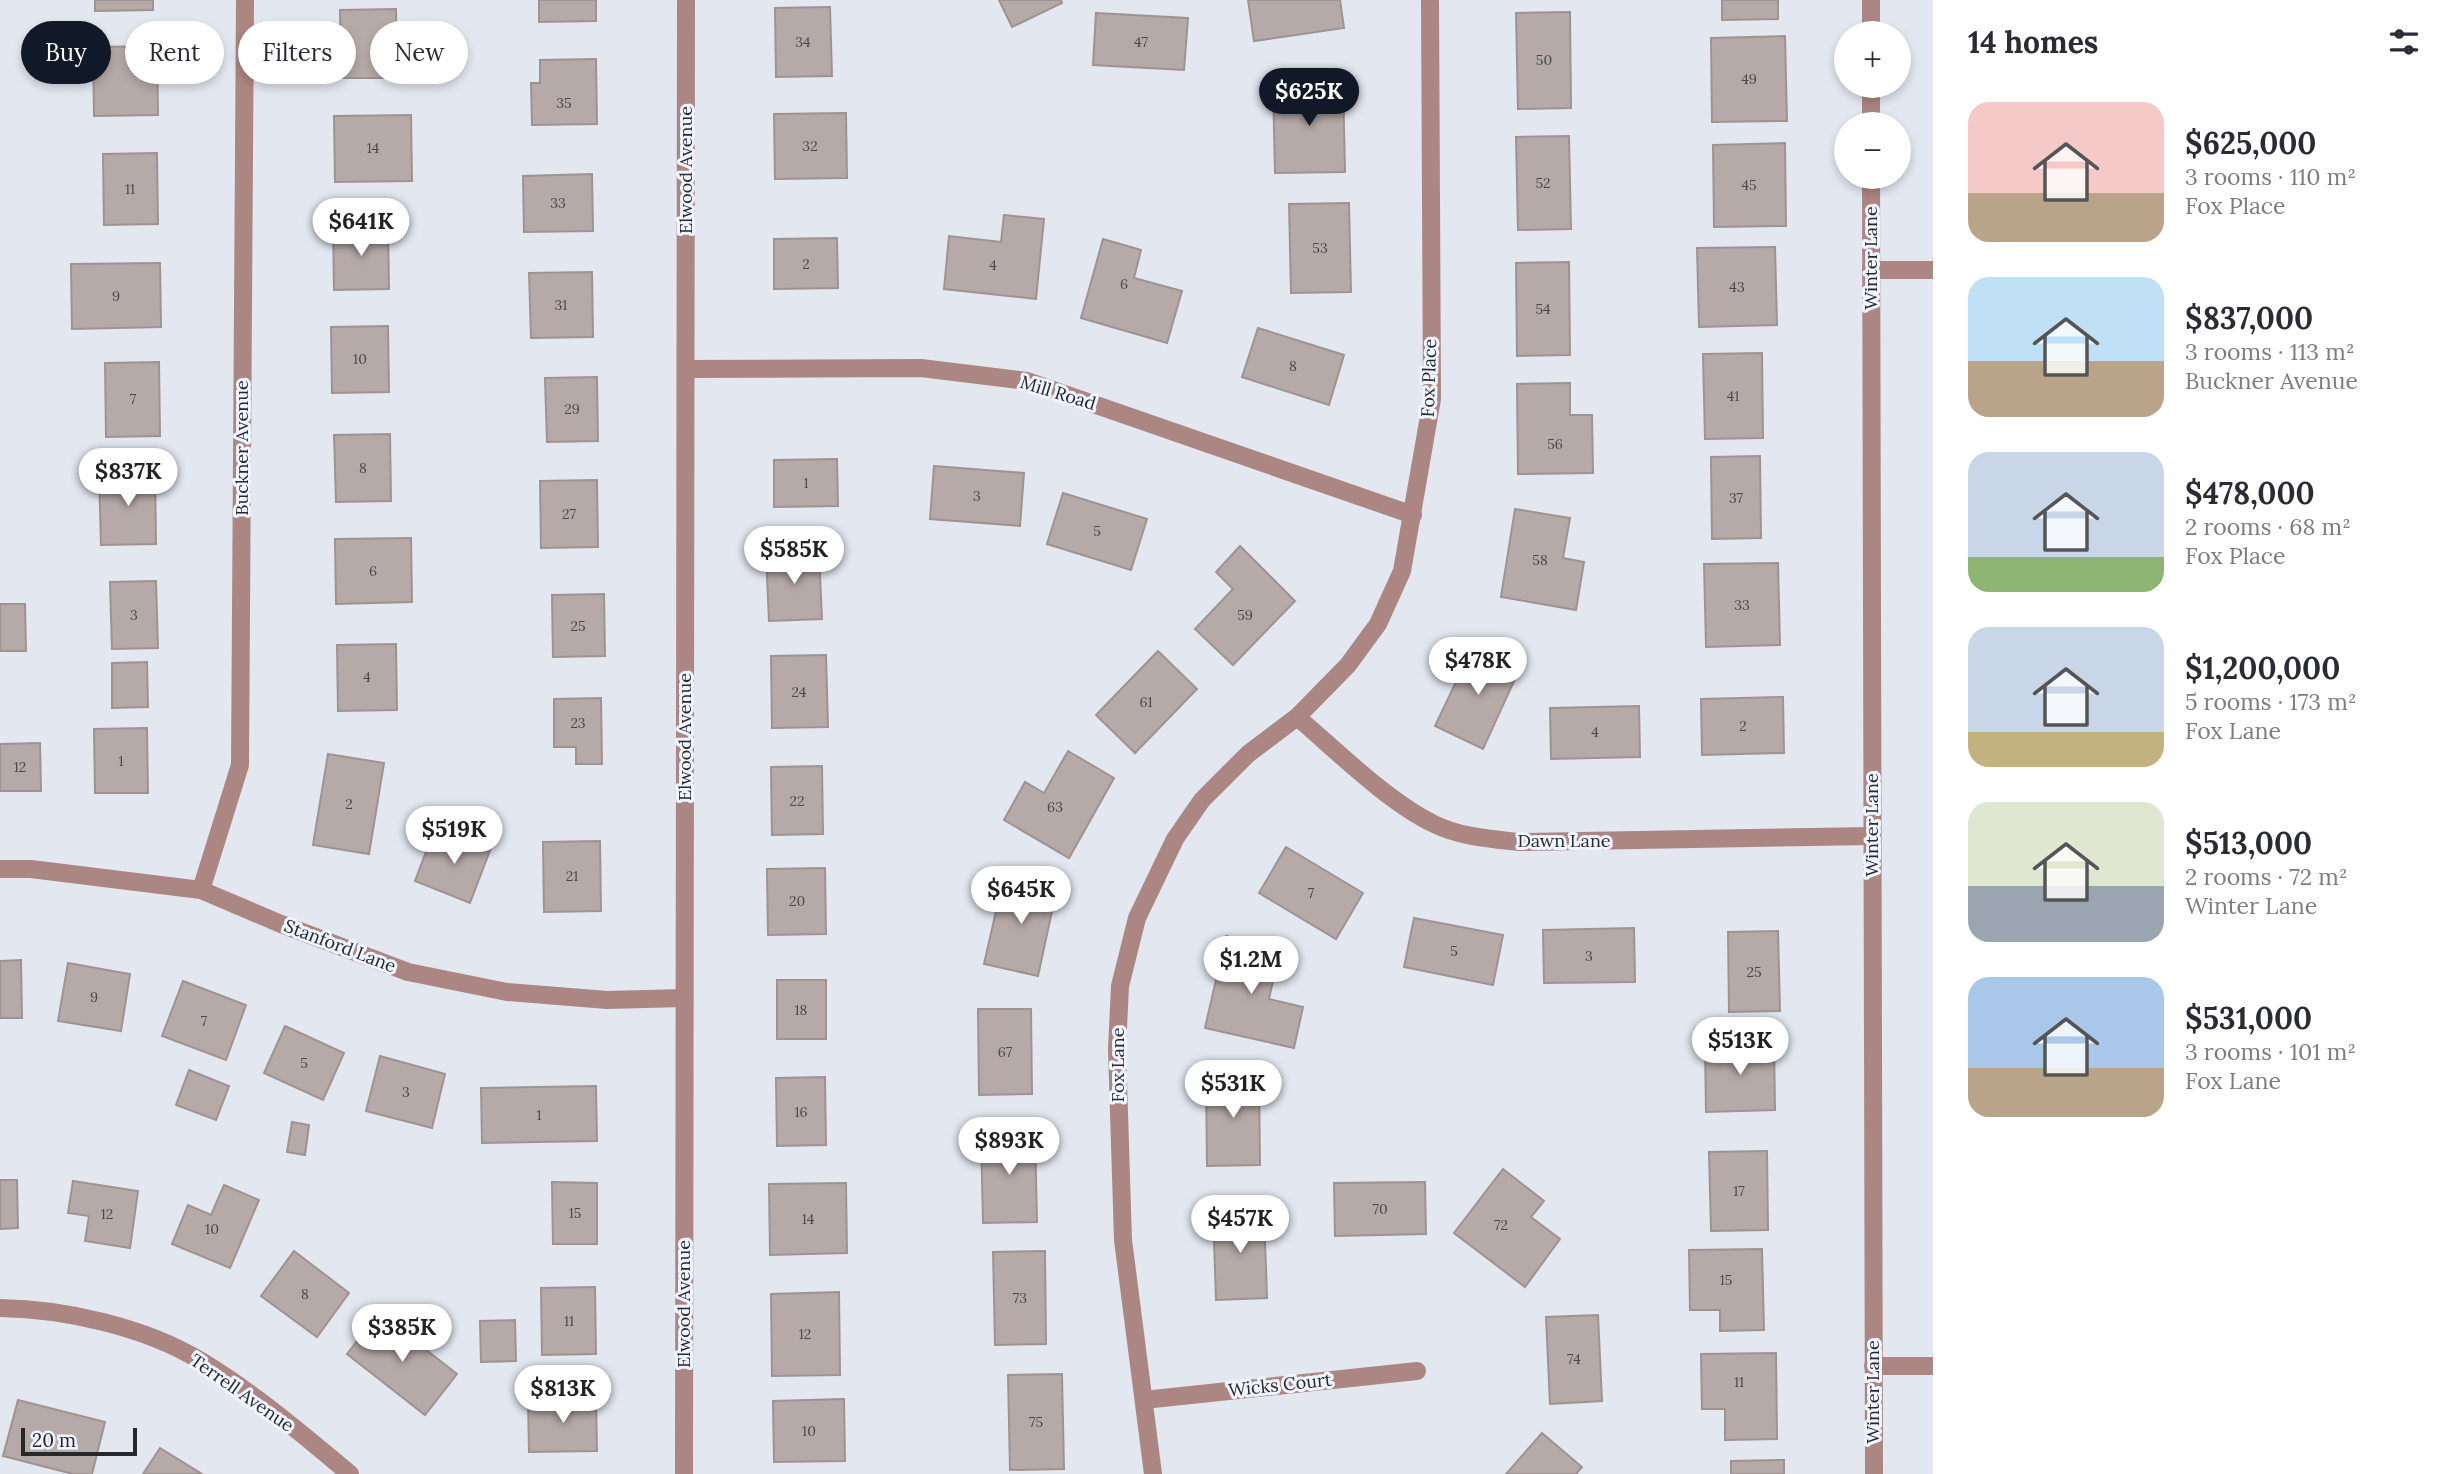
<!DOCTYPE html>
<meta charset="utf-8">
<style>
body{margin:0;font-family:Lora,serif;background:#f7f7f7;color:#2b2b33;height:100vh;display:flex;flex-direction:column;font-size:26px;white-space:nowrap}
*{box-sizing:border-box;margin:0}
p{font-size:23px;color:#7c7c81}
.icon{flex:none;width:38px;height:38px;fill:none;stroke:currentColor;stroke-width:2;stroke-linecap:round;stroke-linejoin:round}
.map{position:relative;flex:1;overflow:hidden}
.details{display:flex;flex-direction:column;background:#fff;width:525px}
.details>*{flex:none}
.top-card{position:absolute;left:21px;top:21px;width:665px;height:63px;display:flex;gap:14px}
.tools{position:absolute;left:1834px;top:21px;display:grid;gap:14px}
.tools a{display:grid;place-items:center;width:77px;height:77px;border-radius:50%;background:#fff;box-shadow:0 4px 10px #0003;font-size:35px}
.scale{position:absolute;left:21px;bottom:18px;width:116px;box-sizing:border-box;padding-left:7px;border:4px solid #26282c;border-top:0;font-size:19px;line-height:24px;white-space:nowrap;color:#26282c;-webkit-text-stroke:5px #eff4fe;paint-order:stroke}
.price{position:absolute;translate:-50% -60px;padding:0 16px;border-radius:24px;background:#fff;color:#222;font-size:23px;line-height:46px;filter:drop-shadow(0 2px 4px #0008)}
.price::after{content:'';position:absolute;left:50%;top:42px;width:21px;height:16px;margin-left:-10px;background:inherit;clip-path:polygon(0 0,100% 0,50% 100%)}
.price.selected{background:#111827;color:#fff}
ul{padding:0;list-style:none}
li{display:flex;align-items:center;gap:21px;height:175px;padding:0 35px}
li span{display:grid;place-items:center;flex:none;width:196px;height:140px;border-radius:21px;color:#555}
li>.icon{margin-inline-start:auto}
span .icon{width:84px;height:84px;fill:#fffc;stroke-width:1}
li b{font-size:30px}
h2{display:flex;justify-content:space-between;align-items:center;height:84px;padding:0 35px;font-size:30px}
.chip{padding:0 24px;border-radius:32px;background:#fff;box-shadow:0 4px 10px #0003;font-size:24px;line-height:63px}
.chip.selected{background:#111827;color:#fff}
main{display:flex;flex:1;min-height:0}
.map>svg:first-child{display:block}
.building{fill:#b6aaa8;stroke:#9f9392;stroke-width:2}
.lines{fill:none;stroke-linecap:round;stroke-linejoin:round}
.minor{stroke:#ac8682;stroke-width:18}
.labels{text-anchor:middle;stroke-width:6;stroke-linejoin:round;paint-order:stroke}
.number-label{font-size:14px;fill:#4a484b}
.street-label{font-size:18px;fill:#26282c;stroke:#eff4fe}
</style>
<main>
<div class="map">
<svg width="1933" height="1474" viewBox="0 0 1933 1474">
<rect width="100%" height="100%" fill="#e2e7f0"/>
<!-- building -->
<g class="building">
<polygon points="95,0 153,0 153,10 95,11"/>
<polygon points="539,0 596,0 596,21 539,22"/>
<polygon points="999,0 1061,0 1062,3 1012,27"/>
<polygon points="1248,0 1340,0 1344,28 1254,41"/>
<polygon points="1722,0 1778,0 1778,19 1722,20"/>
<polygon points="830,7 832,76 776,77 775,8"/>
<polygon points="396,9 397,78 341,78 340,10"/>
<polygon points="1570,12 1571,108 1518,109 1516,13"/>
<polygon points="1096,13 1188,18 1184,70 1093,65"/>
<polygon points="1785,36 1787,121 1712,122 1711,38"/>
<polygon points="157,46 158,115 94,116 93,47"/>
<polygon points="596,59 597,124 532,125 531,83 540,83 540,60"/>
<polygon points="1343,83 1345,172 1275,173 1273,84"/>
<polygon points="846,113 847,178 775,179 774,114"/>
<polygon points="411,115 412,181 335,182 334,116"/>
<polygon points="1569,136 1571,229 1518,230 1516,137"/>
<polygon points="1785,143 1786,226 1714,227 1713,145"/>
<polygon points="157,153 158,224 104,225 103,154"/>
<polygon points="592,174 593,231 524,232 523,176"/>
<polygon points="1349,203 1351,292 1291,293 1289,204"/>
<polygon points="1004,215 1044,219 1036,299 944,289 949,236 1001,242"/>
<polygon points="388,225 389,289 334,290 333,226"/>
<polygon points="837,238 838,288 774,289 774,239"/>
<polygon points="1103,239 1141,250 1134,278 1182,291 1167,343 1081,318"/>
<polygon points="1775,247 1777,325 1699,327 1697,248"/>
<polygon points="1569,262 1570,355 1517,356 1516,263"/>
<polygon points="160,263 161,327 72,329 71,264"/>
<polygon points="592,272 593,337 531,338 529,273"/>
<polygon points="388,326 389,392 332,393 331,327"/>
<polygon points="1258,328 1344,355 1329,405 1242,377"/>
<polygon points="1762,353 1763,438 1705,439 1703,354"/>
<polygon points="159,362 160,436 106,437 105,363"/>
<polygon points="597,377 598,441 547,442 545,378"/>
<polygon points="1570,383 1570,415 1592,415 1593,473 1518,474 1517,384"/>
<polygon points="390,434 391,501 336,502 334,435"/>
<polygon points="1760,456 1761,538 1712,539 1711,457"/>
<polygon points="837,459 838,506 774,507 774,460"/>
<polygon points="934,466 1024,473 1020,526 930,519"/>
<polygon points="155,471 156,544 101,545 99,472"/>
<polygon points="597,480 598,547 541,548 540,481"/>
<polygon points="1063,493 1147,519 1131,570 1047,544"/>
<polygon points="1515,509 1570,518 1563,558 1584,562 1576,610 1501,597"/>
<polygon points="411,538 412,602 336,604 335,539"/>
<polygon points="1240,546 1295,601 1233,665 1195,629 1233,589 1216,572"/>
<polygon points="819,552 822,619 769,621 766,554"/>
<polygon points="1778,563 1780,645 1706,647 1704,564"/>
<polygon points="156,581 158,648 112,649 110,582"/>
<polygon points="604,594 605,656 553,657 552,595"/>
<polygon points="0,604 25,604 26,651 0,651"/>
<polygon points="396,644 397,710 338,711 337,645"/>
<polygon points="1473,646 1520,668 1483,749 1435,726"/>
<polygon points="1158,651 1197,689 1135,753 1096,715"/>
<polygon points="826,655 828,727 772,728 771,656"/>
<polygon points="147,662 148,707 112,708 112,663"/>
<polygon points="1783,697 1784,753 1702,755 1701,699"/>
<polygon points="601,698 602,764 576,764 576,747 554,747 554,699"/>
<polygon points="1639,706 1640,757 1551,759 1550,708"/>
<polygon points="147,728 148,793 95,793 94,729"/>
<polygon points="40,743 41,791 0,791 0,744"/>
<polygon points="1068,751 1114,778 1069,858 1004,820 1025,782 1044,793"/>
<polygon points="328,754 384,763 369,854 313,845"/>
<polygon points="822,766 823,834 772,835 771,767"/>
<polygon points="457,831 492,845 470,903 415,881 432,836 452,844"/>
<polygon points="600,841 601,911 544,912 543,842"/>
<polygon points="1286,847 1363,893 1336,939 1259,893"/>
<polygon points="825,868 826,934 768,935 767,869"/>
<polygon points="1004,876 1057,888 1038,976 984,964"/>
<polygon points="1414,918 1503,935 1493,985 1404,967"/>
<polygon points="1634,928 1635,982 1544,983 1543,930"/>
<polygon points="1778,931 1780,1011 1729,1012 1728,932"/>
<polygon points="1226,936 1280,949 1269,999 1303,1007 1294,1048 1205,1028"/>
<polygon points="21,960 22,1018 0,1018 0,961"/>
<polygon points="68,963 130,974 121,1031 58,1021"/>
<rect x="777" y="980" width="49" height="59"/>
<polygon points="183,981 246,1005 226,1060 162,1036"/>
<polygon points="978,1009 1031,1009 1032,1094 979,1095"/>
<polygon points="285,1026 344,1053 323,1100 264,1073"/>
<polygon points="1774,1042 1775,1110 1706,1112 1705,1044"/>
<polygon points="380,1056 445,1074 432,1128 366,1111"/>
<polygon points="189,1070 229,1086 216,1120 176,1105"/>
<polygon points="1259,1075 1260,1165 1207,1166 1206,1076"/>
<polygon points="825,1077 826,1145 777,1146 776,1078"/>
<polygon points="596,1086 597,1141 482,1143 481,1088"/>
<polygon points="292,1122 309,1125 305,1155 287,1152"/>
<polygon points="1035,1131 1037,1222 983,1223 981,1132"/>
<polygon points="1767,1151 1768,1230 1711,1231 1709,1152"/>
<polygon points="1503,1169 1544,1201 1531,1217 1560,1239 1525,1287 1454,1233"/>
<polygon points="0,1180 17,1180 18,1228 0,1229"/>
<polygon points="73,1181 138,1191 130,1248 85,1241 89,1216 68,1213"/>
<polygon points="552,1182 597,1183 597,1244 553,1244"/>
<polygon points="1425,1182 1426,1234 1335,1236 1334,1183"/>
<polygon points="846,1183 847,1253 770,1255 769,1184"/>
<polygon points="224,1185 259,1200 230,1268 172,1244 188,1205 211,1215"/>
<polygon points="1264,1210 1267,1298 1216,1300 1213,1212"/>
<polygon points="1762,1249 1764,1330 1720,1331 1720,1310 1690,1310 1689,1250"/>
<polygon points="294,1251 349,1293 317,1337 261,1296"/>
<polygon points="1045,1251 1046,1344 995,1345 993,1252"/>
<polygon points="595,1287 596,1354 542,1355 541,1288"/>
<polygon points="839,1292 840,1375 772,1376 771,1294"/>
<polygon points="379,1313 457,1374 425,1415 347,1354"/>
<polygon points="1598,1315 1602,1401 1550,1404 1546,1317"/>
<polygon points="515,1320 516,1361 481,1362 480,1321"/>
<polygon points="1776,1353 1777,1439 1725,1440 1725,1409 1702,1409 1701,1354"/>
<polygon points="1062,1374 1064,1469 1010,1470 1008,1375"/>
<polygon points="596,1398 597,1451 529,1452 528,1400"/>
<polygon points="844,1399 845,1461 774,1462 773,1401"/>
<polygon points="18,1400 105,1422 92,1474 73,1474 3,1456"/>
<polygon points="1542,1433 1582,1467 1576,1474 1506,1474"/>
<polygon points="160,1448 202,1474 143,1474"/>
<polygon points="1784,1460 1784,1474 1731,1474 1731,1461"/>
</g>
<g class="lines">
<!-- minor -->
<g class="minor">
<polyline points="1871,0 1871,33"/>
<polyline points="1871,86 1871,124"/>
<polyline points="1871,177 1874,1474"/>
<polyline points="1871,270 1933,270"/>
<polyline points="686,369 921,368 1027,381 1413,515"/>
<path d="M1297 717C1337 751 1388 802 1434 824 1460 837 1491 839 1519 842L1872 836"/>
<polyline points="0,869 31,869 201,890 281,924 408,972 507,992 607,1000 684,998"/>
<polyline points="201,890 240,765 245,0"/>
<path d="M0 1308C65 1309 145 1327 201 1361 254 1393 302 1434 350 1474"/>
<polyline points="1873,1366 1933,1366"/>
<polyline points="1144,1400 1417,1371"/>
<polyline points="684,1474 686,0"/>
<polyline points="1153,1474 1123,1240 1117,1049 1120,986 1137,918 1175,839 1202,800 1248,754 1297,717 1348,665 1378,624 1402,571 1432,399 1430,0"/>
</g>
</g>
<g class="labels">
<!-- number labels -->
<g class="number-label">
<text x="803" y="47">34</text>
<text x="1141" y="47">47</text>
<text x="1544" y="65">50</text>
<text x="1749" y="84">49</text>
<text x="564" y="108">35</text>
<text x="810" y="151">32</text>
<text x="373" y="153">14</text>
<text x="1543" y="188">52</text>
<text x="1749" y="190">45</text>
<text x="130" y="194">11</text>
<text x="558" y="208">33</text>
<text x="1320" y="253">53</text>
<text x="806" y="269">2</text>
<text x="993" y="270">4</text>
<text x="1124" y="289">6</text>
<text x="1737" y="292">43</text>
<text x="116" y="301">9</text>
<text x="561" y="310">31</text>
<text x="1543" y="314">54</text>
<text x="360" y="364">10</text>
<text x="1293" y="371">8</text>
<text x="1733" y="401">41</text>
<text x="133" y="404">7</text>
<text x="572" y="414">29</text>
<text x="1555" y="449">56</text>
<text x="363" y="473">8</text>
<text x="806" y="488">1</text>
<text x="977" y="501">3</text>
<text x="1736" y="503">37</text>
<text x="569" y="519">27</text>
<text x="1097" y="536">5</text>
<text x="1540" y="565">58</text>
<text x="373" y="576">6</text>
<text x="1742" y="610">33</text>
<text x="134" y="620">3</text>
<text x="1245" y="620">59</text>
<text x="578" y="631">25</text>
<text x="367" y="682">4</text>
<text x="799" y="697">24</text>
<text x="1146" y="707">61</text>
<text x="578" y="728">23</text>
<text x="1743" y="731">2</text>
<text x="1595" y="737">4</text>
<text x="121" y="766">1</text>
<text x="20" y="772">12</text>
<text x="797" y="806">22</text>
<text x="349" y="809">2</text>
<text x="1055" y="812">63</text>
<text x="572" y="881">21</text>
<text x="1311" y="898">7</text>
<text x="797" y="906">20</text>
<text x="1454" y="956">5</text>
<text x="1589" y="961">3</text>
<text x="1754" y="977">25</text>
<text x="94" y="1002">9</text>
<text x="801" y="1015">18</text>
<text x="204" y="1026">7</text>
<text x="1005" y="1057">67</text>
<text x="304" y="1068">5</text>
<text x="406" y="1097">3</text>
<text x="801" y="1117">16</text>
<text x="539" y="1120">1</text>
<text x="1739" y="1196">17</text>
<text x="1380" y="1214">70</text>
<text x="575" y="1218">15</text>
<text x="107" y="1219">12</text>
<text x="808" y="1224">14</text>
<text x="1501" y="1230">72</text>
<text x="212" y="1234">10</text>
<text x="1726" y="1285">15</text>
<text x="305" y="1299">8</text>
<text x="1020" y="1303">73</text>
<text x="569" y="1326">11</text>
<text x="805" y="1339">12</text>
<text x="1574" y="1364">74</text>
<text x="1739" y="1387">11</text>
<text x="1036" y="1427">75</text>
<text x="809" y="1436">10</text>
</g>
<!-- street labels -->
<g class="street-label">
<text transform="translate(686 170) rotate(-90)" y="6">Elwood Avenue</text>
<text transform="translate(1871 258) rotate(-90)" y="6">Winter Lane</text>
<text transform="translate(1429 378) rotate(-88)" y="6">Fox Place</text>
<text transform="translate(1058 393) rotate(17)" y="6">Mill Road</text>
<text transform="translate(242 448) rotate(-90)" y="6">Buckner Avenue</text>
<text transform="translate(685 737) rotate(-90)" y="6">Elwood Avenue</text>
<text transform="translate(1872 825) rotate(-90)" y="6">Winter Lane</text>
<text x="1564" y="847">Dawn Lane</text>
<text transform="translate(340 946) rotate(21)" y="6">Stanford Lane</text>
<text transform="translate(1118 1065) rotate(-90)" y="6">Fox Lane</text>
<text transform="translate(684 1304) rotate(-90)" y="6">Elwood Avenue</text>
<text transform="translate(1280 1385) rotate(-6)" y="6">Wicks Court</text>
<text transform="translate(1873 1392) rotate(-90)" y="6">Winter Lane</text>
<text transform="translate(242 1393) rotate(35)" y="6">Terrell Avenue</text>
</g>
</g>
</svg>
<div class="tools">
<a>+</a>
<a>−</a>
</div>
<div class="scale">20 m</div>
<b class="price selected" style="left:1309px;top:128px">$625K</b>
<b class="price" style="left:361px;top:258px">$641K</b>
<b class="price" style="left:128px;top:508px">$837K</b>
<b class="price" style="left:794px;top:586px">$585K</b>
<b class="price" style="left:1478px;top:697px">$478K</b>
<b class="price" style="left:454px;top:866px">$519K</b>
<b class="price" style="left:1021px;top:926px">$645K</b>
<b class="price" style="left:1251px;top:996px">$1.2M</b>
<b class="price" style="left:1740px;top:1077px">$513K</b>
<b class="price" style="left:1233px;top:1120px">$531K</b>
<b class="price" style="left:1009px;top:1177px">$893K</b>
<b class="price" style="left:1240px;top:1255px">$457K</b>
<b class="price" style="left:402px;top:1364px">$385K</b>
<b class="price" style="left:563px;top:1425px">$813K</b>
<div class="top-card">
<a class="chip selected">Buy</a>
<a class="chip">Rent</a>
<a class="chip">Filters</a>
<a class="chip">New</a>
</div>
</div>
<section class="details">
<h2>14 homes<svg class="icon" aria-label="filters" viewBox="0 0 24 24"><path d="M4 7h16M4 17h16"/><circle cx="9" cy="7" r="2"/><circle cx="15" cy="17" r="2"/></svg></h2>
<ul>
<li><span style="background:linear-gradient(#f6c9c9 65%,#b9a48a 0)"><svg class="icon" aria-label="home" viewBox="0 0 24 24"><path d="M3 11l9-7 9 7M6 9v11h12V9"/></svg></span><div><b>$625,000</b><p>3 rooms · 110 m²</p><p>Fox Place</p></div></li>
<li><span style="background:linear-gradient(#bfe0f5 60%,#b9a48a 0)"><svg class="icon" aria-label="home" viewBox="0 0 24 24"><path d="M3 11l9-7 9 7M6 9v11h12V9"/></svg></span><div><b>$837,000</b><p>3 rooms · 113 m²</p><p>Buckner Avenue</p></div></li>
<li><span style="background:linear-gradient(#c9d6e8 75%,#8fb573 0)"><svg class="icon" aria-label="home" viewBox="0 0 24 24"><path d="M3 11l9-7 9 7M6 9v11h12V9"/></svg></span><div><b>$478,000</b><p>2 rooms · 68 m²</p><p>Fox Place</p></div></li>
<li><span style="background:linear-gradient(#c9d6e8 75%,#c2b280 0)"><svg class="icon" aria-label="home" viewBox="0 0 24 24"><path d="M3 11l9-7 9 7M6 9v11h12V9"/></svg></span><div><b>$1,200,000</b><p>5 rooms · 173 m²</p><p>Fox Lane</p></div></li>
<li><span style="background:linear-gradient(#dfe7d0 60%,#9aa5b1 0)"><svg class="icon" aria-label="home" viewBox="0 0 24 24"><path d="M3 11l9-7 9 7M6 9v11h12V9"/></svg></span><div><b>$513,000</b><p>2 rooms · 72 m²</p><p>Winter Lane</p></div></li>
<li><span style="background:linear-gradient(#a9c7e8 65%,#b9a48a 0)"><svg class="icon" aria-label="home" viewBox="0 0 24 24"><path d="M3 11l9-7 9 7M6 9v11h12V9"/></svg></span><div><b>$531,000</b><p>3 rooms · 101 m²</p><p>Fox Lane</p></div></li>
</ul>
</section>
</main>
